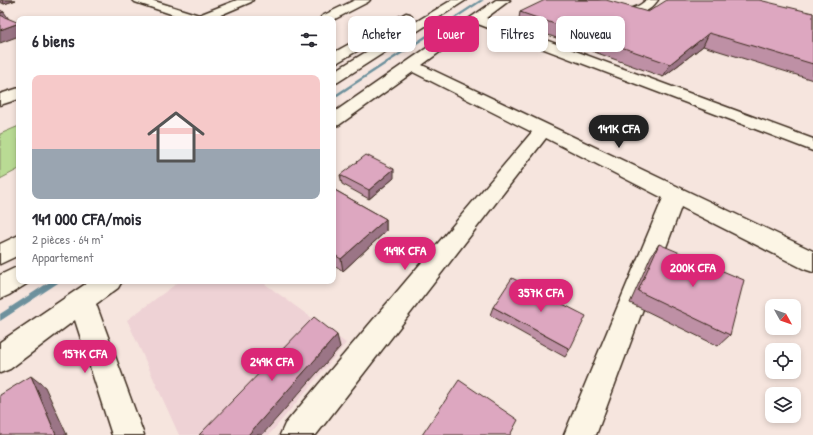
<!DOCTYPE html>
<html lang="fr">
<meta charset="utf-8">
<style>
body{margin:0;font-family:"Patrick Hand",sans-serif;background:#f7f7f7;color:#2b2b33;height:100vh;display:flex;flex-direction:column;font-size:15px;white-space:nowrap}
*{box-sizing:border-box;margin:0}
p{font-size:13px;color:#7c7c81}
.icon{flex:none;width:22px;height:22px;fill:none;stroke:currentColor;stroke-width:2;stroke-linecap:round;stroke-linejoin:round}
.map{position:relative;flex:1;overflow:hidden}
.side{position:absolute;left:16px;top:16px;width:320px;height:268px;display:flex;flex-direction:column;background:#fff;border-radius:8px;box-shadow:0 2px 6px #0003}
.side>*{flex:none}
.banner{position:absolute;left:348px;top:16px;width:380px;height:36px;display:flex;gap:8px}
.needle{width:26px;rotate:130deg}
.tools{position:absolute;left:765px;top:299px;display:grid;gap:8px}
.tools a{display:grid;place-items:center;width:36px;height:36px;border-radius:8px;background:#fff;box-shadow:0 2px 6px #0003;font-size:20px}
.price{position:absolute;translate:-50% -34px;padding:0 9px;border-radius:14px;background:#db2777;color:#fff;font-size:13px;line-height:26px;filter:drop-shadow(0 1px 2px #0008)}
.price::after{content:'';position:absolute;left:50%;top:24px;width:12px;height:9px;margin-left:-6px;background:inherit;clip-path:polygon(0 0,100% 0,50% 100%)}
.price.current{background:#222;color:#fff}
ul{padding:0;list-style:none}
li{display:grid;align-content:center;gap:8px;height:212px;padding:0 16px}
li+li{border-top:1px solid #e1e1e2}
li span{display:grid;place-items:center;height:124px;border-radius:8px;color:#555}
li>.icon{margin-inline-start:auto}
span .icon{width:72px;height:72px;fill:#fffc;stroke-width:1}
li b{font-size:17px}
h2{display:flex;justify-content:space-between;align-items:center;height:48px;padding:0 16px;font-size:17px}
.tag{padding:0 14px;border-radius:8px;background:#fff;box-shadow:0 2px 6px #0003;font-size:14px;line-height:36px}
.tag.current{background:#db2777;color:#fff}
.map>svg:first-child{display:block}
.built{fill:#eed2d5}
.green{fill:#b9db94;stroke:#7a8259}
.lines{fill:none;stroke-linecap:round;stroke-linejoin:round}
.stream{fill:#6d919d;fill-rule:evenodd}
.minor-casing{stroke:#3b2a1e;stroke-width:3}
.highway-casing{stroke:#3b2a1e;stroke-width:3}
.minor{fill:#fcf5e5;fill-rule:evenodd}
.highway{fill:#fcf5e5;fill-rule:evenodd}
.wall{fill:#be90a5;stroke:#3b2a1e}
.shaded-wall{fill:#9b7586;stroke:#3b2a1e}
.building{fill:#dda7c0;stroke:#3b2a1e}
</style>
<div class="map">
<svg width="813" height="435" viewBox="0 0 813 435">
<rect width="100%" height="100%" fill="#f6e5de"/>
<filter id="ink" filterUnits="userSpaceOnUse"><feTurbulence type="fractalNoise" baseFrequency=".025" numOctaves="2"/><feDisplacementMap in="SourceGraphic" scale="8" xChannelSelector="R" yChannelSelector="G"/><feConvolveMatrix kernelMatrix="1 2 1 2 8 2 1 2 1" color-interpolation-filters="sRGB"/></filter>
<g filter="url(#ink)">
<!-- built -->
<polygon class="built" points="180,281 261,281 346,343 269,435 179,435 127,320"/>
<!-- green -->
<polygon class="green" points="19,126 19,169 0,179 0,134"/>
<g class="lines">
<!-- stream -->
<g class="stream">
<polygon points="480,0 484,0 333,99 333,96"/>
<polygon points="51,281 59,281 58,283 0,321 0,314"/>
</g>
<!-- minor casing -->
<g class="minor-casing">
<g id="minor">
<polygon points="133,0 151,0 199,15 237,0 253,0 251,2 211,19 186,19 135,2"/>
<polygon points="355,0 370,0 368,2 333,20 333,19 320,19 322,16"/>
<polygon points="496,0 510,0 486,18 813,139 813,151 478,24 422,65 813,251 813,272 804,269 681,207 596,435 564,435 663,198 546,138 316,435 280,435 285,424 532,132 413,72 339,125 333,126 333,113"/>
<path d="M579 0C584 0 590 0 595 0 614 3 628 18 646 0H658C638 28 607 12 581 2Z"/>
<polygon points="19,88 19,99 0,105 0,94"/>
<polygon points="90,281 122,281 118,288 96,304 144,435 112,435 75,320 10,369 0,373 0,342"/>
</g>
</g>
<!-- highway casing -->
<g class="highway-casing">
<g id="highway">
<polygon points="452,0 466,0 338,82 333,84 333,72"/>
<polygon points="406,13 410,14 412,17 410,20 338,62 333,63 333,53"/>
<polygon points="19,235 19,255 0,264 0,244"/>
<polygon points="19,266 19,281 29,281 28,283 9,295 0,299 0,275"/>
</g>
</g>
<!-- minor -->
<use href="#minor" class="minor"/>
<!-- highway -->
<use href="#highway" class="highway"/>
</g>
<!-- wall -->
<g class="wall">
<polygon points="0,0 16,0 4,4 0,2"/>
<polygon points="520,12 813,13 813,80 703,46 663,77 518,24"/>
<polygon points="340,175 394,178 369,199 342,184"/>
<polygon points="333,189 386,219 386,231 343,271 333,264"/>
<polygon points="659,244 730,335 718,346 630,303 651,256"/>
<polygon points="493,307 570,349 565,357 490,315"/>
</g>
<!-- shaded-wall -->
<g class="shaded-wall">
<polygon points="2,0 16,0 4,4"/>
<polygon points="4,12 11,22 0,26 0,13"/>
<polygon points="19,23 19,36 0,43 0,30"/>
<polygon points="709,33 703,46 663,77 670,64"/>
<polygon points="394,169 394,178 369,199 369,190"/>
<polygon points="386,219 386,231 343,271 341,259"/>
<polygon points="337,335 340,347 262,435 248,435"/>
<polygon points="31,376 45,387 67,435 56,435"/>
</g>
<!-- building -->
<g class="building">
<polygon points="545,0 606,0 648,12 667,0 759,0 813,13 813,64 709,33 670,64 520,12"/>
<polygon points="0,10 4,12 0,13"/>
<polygon points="0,15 19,23 0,30"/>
<polygon points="366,155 394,169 369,190 340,175"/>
<polygon points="333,189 386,219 341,259 333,254"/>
<polygon points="659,244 744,280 730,335 638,291"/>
<polygon points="512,278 586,316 570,349 493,307"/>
<polygon points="314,317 337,335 248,435 199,435"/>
<polygon points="31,376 56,435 0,435 0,395"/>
<polygon points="459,380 518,420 510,435 422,435"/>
</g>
</g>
</svg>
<div class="tools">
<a><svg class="needle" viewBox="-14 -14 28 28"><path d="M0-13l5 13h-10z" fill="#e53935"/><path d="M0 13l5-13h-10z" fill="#7c7c81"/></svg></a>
<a><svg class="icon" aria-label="locate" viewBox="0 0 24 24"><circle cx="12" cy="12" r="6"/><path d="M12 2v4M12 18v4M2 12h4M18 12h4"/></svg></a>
<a><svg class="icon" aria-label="layers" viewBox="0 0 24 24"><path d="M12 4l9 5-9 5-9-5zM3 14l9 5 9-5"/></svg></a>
</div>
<b class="price current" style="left:619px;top:149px">141K CFA</b>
<b class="price" style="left:405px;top:271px">149K CFA</b>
<b class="price" style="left:693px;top:288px">200K CFA</b>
<b class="price" style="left:541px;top:313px">357K CFA</b>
<b class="price" style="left:85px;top:374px">157K CFA</b>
<b class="price" style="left:272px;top:382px">249K CFA</b>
<div class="banner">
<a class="tag">Acheter</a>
<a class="tag current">Louer</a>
<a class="tag">Filtres</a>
<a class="tag">Nouveau</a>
</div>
<section class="side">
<h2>6 biens<svg class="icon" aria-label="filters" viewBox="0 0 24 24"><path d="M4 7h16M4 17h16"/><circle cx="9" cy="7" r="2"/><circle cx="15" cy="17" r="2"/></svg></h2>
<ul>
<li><span style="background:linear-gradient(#f6c9c9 60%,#9aa5b1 0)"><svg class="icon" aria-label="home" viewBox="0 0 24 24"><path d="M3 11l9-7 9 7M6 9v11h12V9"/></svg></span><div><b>141 000 CFA/mois</b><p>2 pièces · 64 m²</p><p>Appartement</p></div></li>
</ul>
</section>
</div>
